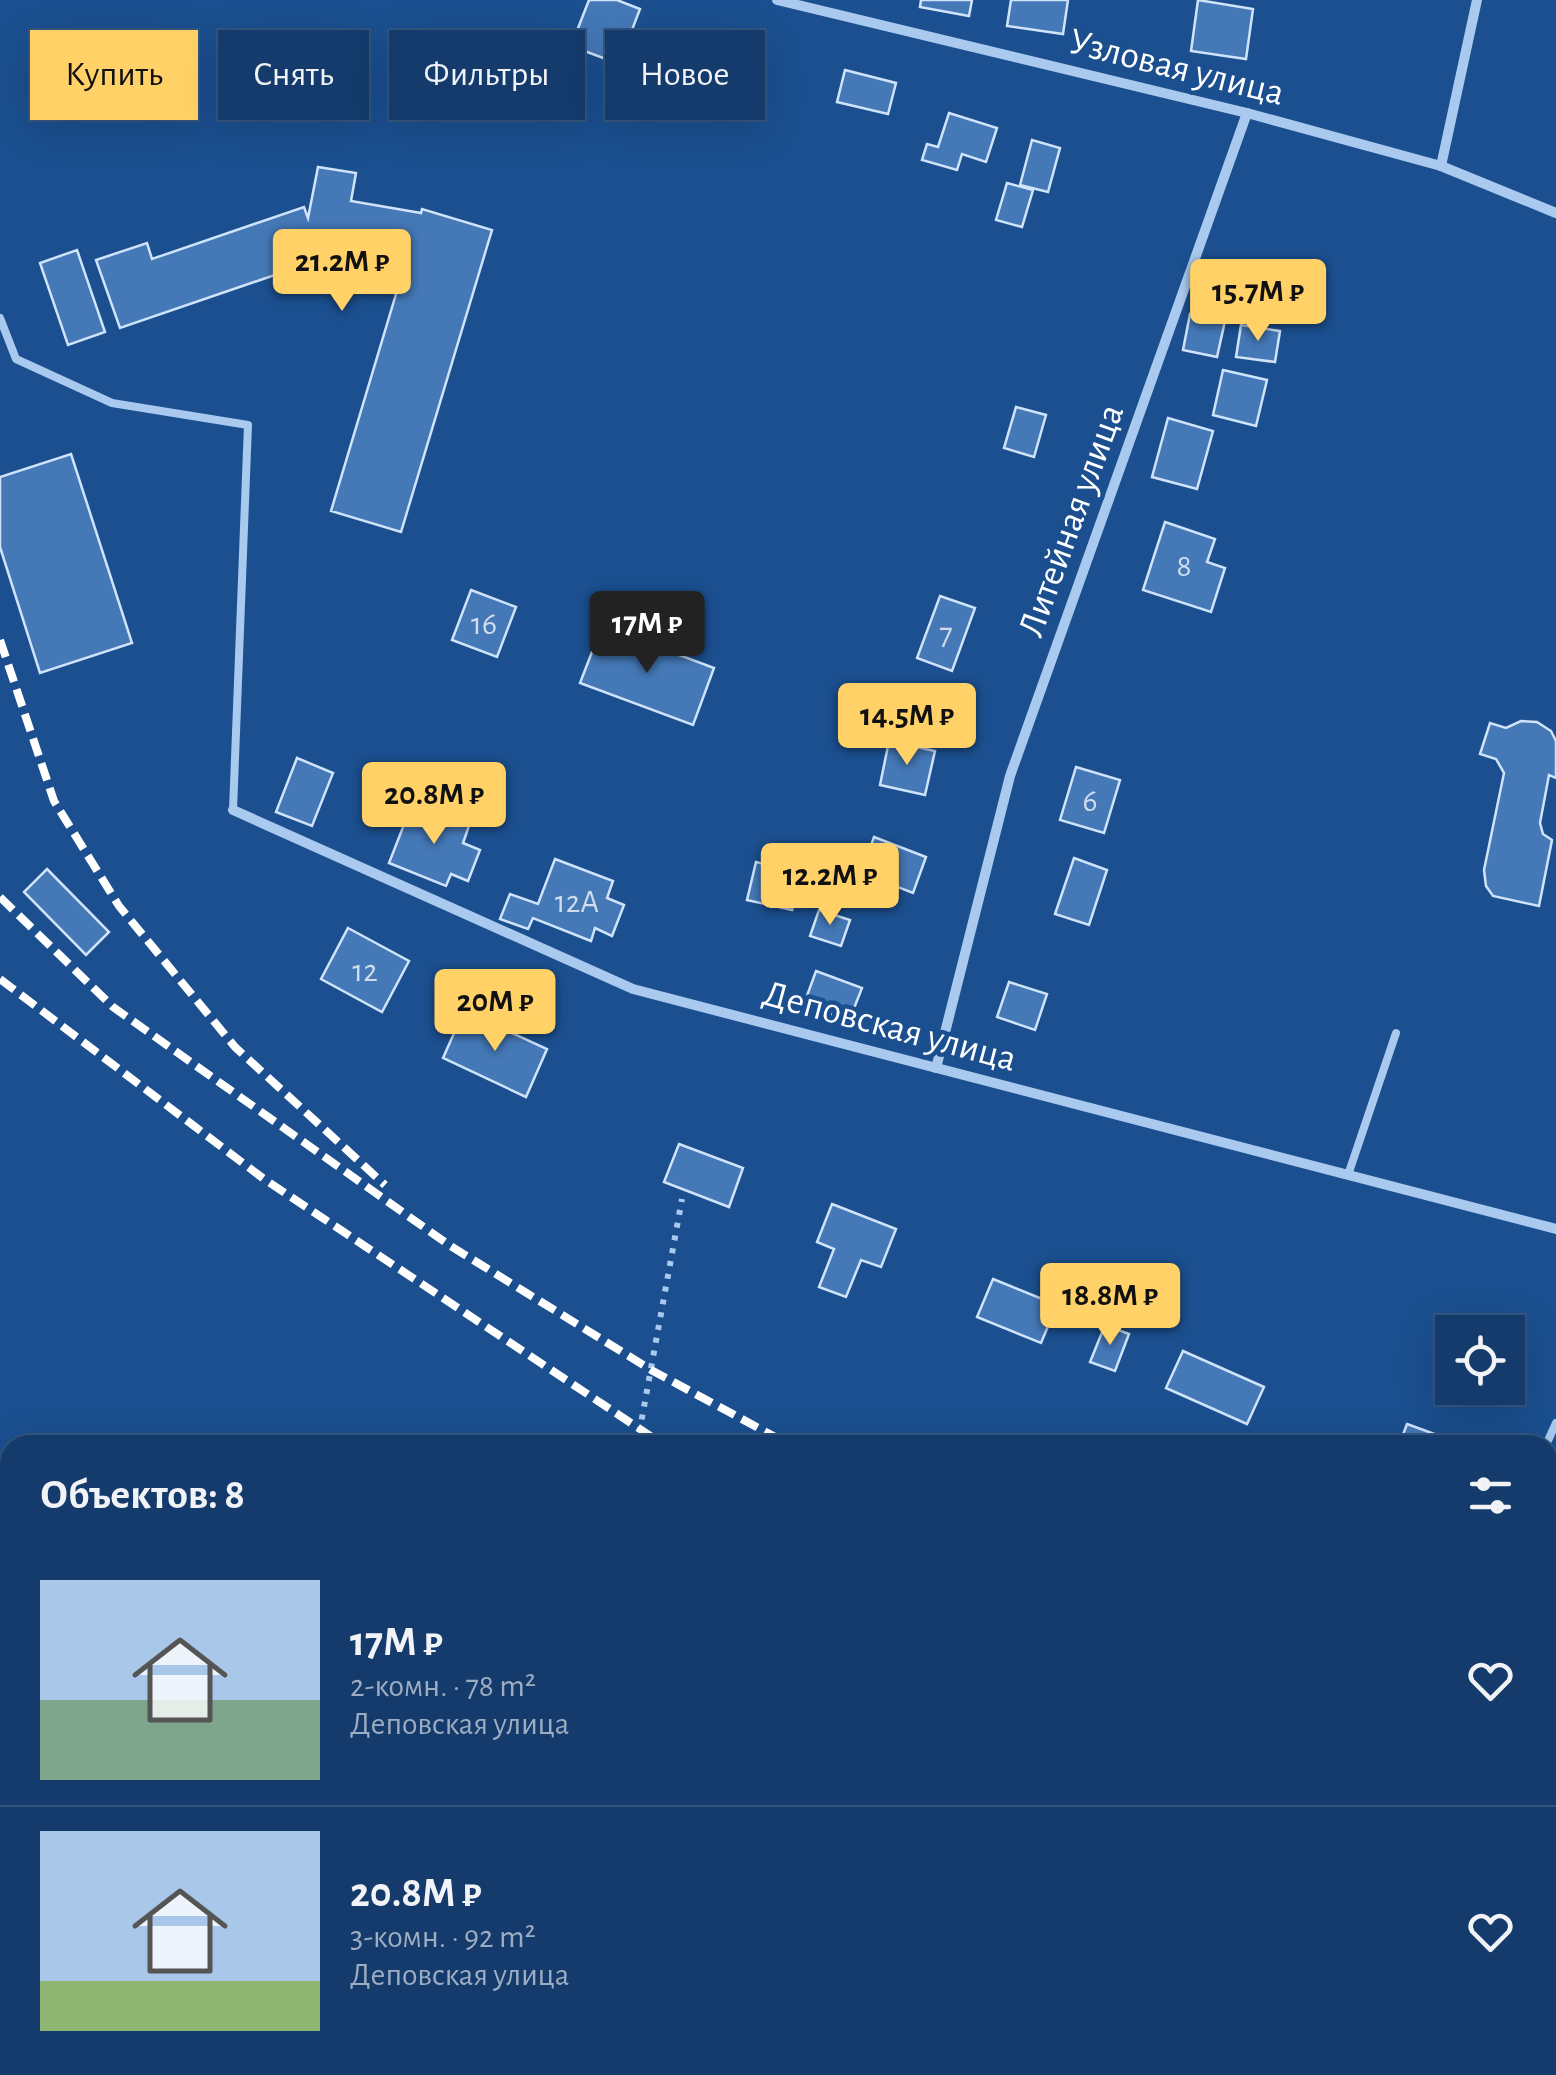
<!DOCTYPE html>
<html lang="ru">
<meta charset="utf-8">
<style>
body{margin:0;font-family:"Alegreya Sans",sans-serif;background:#214673;color:#f1f3f6;height:100vh;display:flex;flex-direction:column;font-size:38px;white-space:nowrap}
*{box-sizing:border-box;margin:0}
p{font-size:32px;color:#9dadc1}
.icon{flex:none;width:55px;height:55px;fill:none;stroke:currentColor;stroke-width:2;stroke-linecap:round;stroke-linejoin:round}
.map{position:relative;flex:1;overflow:hidden}
.side{position:absolute;left:0px;top:1435px;width:1558px;height:640px;display:flex;flex-direction:column;background:#143b6b;border-radius:30px 30px 0 0;box-shadow:0 10px 40px #0002,0 0 0 2px #33557e}
.side>*{flex:none}
.top-card{position:absolute;left:30px;top:30px;width:1000px;height:90px;display:flex;gap:20px}
.buttons{position:absolute;left:1435px;top:1315px;display:grid;gap:20px}
.buttons a{display:grid;place-items:center;width:90px;height:90px;border-radius:0px;background:#143b6b;box-shadow:0 10px 40px #0002,0 0 0 2px #33557e;font-size:50px}
.price{position:absolute;translate:-50% -85px;padding:0 22px;border-radius:10px;background:#ffd166;color:#111;font-size:32px;line-height:65px;filter:drop-shadow(0 2px 5px #0008)}
.price::after{content:'';position:absolute;left:50%;top:60px;width:30px;height:22px;margin-left:-15px;background:inherit;clip-path:polygon(0 0,100% 0,50% 100%)}
.price.active{background:#222;color:#fff}
ul{padding:0;list-style:none}
li{display:flex;align-items:center;gap:30px;height:250px;padding:0 40px}
li+li{border-top:2px solid #33557e}
li span{display:grid;place-items:center;flex:none;width:280px;height:200px;border-radius:0px;color:#555}
li>.icon{margin-inline-start:auto}
span .icon{width:120px;height:120px;fill:#fffc;stroke-width:1}
li b{font-size:42px}
h2{display:flex;justify-content:space-between;align-items:center;height:120px;padding:0 40px;font-size:42px}
.pill{padding:0 35px;border-radius:0px;background:#143b6b;box-shadow:0 10px 40px #0002,0 0 0 2px #33557e;font-size:35px;line-height:90px}
.pill.active{background:#ffd166;color:#111}
.map>svg:first-child{display:block}
.building{fill:#4478b7;stroke:#cfe3fa;stroke-width:2.5}
.lines{fill:none;stroke-linecap:round;stroke-linejoin:round}
.path{stroke:#a9c9ee;stroke-width:6;stroke-dasharray:5 8;stroke-linecap:butt}
.service{stroke:#a9c9ee;stroke-width:8}
.minor{stroke:#a9c9ee;stroke-width:10}
.rail{stroke:#fff;stroke-width:8;stroke-dasharray:18 8;stroke-linecap:butt}
.labels{text-anchor:middle;stroke-width:9;stroke-linejoin:round;paint-order:stroke}
.number-label{font-size:32px;fill:#d0dded}
.street-label{font-size:38px;fill:#fff;stroke:#1b4f8f}
</style>
<div class="map">
<svg width="1556" height="2075" viewBox="0 0 1556 2075">
<rect width="100%" height="100%" fill="#1b4f8f"/>
<!-- building -->
<g class="building">
<polygon points="589,0 617,0 640,9 619,64 571,46"/>
<polygon points="921,0 972,0 969,16 920,7"/>
<polygon points="1011,0 1068,0 1063,34 1007,26"/>
<polygon points="1198,0 1253,9 1246,59 1191,51"/>
<polygon points="709,40 761,55 748,99 697,84"/>
<polygon points="845,70 896,83 888,114 837,102"/>
<polygon points="949,113 997,128 986,162 962,154 957,170 922,160 927,144 938,147"/>
<polygon points="1032,140 1060,148 1048,192 1020,185"/>
<polygon points="318,167 356,173 351,201 421,213 422,209 492,230 401,532 331,511 399,284 298,267 120,328 96,260 147,243 152,259 304,207 308,218"/>
<polygon points="1007,183 1033,190 1022,227 996,220"/>
<polygon points="77,250 105,332 68,345 40,263"/>
<polygon points="1190,314 1225,321 1217,357 1183,350"/>
<polygon points="1241,325 1280,331 1275,362 1236,357"/>
<polygon points="1223,370 1267,380 1256,426 1213,415"/>
<polygon points="1016,407 1046,415 1034,457 1004,448"/>
<polygon points="1168,418 1213,431 1197,489 1152,477"/>
<polygon points="71,454 132,643 40,673 0,547 0,477"/>
<polygon points="1165,522 1215,539 1207,562 1225,568 1211,612 1143,590"/>
<polygon points="471,590 516,607 497,657 452,640"/>
<polygon points="940,596 975,608 952,671 917,658"/>
<polygon points="602,626 714,668 693,725 580,683"/>
<polygon points="1521,721 1537,722 1551,731 1556,741 1556,778 1549,775 1540,823 1543,834 1552,840 1539,906 1493,896 1486,886 1484,870 1504,773 1496,759 1480,754 1490,723 1506,728"/>
<polygon points="889,741 935,751 925,795 880,785"/>
<polygon points="297,758 333,773 312,826 276,812"/>
<polygon points="1076,767 1120,780 1104,833 1060,820"/>
<polygon points="412,804 469,826 463,843 480,850 468,881 451,874 446,886 389,863"/>
<polygon points="874,837 926,857 913,893 861,873"/>
<polygon points="1074,858 1107,870 1089,925 1055,914"/>
<polygon points="555,859 613,881 607,898 624,905 612,936 595,928 591,941 533,918 528,929 500,919 510,894 538,904"/>
<polygon points="756,862 801,873 792,910 747,900"/>
<polygon points="47,869 109,932 86,955 24,892"/>
<polygon points="819,910 850,920 841,946 810,936"/>
<polygon points="348,928 409,961 382,1012 321,979"/>
<polygon points="816,971 862,988 849,1021 804,1004"/>
<polygon points="1009,982 1047,994 1035,1030 997,1017"/>
<polygon points="464,1011 547,1049 526,1097 443,1058"/>
<polygon points="679,1144 743,1168 729,1207 664,1182"/>
<polygon points="832,1204 896,1229 881,1267 861,1260 846,1297 819,1287 834,1249 817,1242"/>
<polygon points="993,1279 1057,1305 1041,1343 977,1317"/>
<polygon points="1105,1325 1129,1334 1115,1371 1090,1362"/>
<polygon points="1183,1351 1264,1387 1247,1424 1166,1388"/>
<polygon points="1407,1424 1462,1444 1461,1445 1399,1445"/>
<polygon points="1548,2061 1556,2063 1556,2075 1495,2075 1498,2065 1548,2065"/>
</g>
<g class="lines">
<!-- path -->
<polyline class="path" points="637,1445 682,1199"/>
<!-- service -->
<g class="service">
<polyline points="0,318 16,359 112,403 248,425 233,810"/>
<polyline points="1348,1175 1396,1033"/>
<polyline points="1546,1445 1556,1423"/>
</g>
<!-- minor -->
<g class="minor">
<polyline points="777,0 1247,113 1441,166 1556,213"/>
<polyline points="1441,166 1477,0"/>
<polyline points="233,810 633,989 1556,1229"/>
<polyline points="936,1068 1010,776 1247,113"/>
<polyline points="1548,1686 1556,1689"/>
<polyline points="1242,2065 1274,2075"/>
</g>
<!-- rail -->
<g class="rail">
<polyline points="0,640 54,801 119,906 235,1047 385,1185"/>
<polyline points="0,897 113,1007 449,1245 653,1371 790,1445"/>
<polyline points="0,979 264,1179 664,1445"/>
<polyline points="0,1659 10,1667"/>
<polyline points="0,1745 10,1750"/>
<polyline points="1548,1785 1556,1788"/>
<polyline points="1548,1851 1556,1855"/>
<polyline points="570,2065 586,2075"/>
<polyline points="705,2065 727,2075"/>
</g>
</g>
<g class="labels">
<!-- number labels -->
<g class="number-label">
<text x="1184" y="576">8</text>
<text x="484" y="634">16</text>
<text x="946" y="644">7</text>
<text x="1090" y="811">6</text>
<text x="577" y="912">12А</text>
<text x="365" y="981">12</text>
</g>
<!-- street labels -->
<g class="street-label">
<text transform="translate(1177 66) rotate(14)" y="13">Узловая улица</text>
<text transform="translate(1070 520) rotate(-70)" y="13">Литейная улица</text>
<text transform="translate(890 1025) rotate(15)" y="13">Деповская улица</text>
</g>
</g>
</svg>
<div class="buttons">
<a><svg class="icon" aria-label="locate" viewBox="0 0 24 24"><circle cx="12" cy="12" r="6"/><path d="M12 2v4M12 18v4M2 12h4M18 12h4"/></svg></a>
</div>
<b class="price" style="left:342px;top:314px">21.2M ₽</b>
<b class="price" style="left:1258px;top:344px">15.7M ₽</b>
<b class="price active" style="left:647px;top:676px">17M ₽</b>
<b class="price" style="left:907px;top:768px">14.5M ₽</b>
<b class="price" style="left:434px;top:847px">20.8M ₽</b>
<b class="price" style="left:830px;top:928px">12.2M ₽</b>
<b class="price" style="left:495px;top:1054px">20M ₽</b>
<b class="price" style="left:1110px;top:1348px">18.8M ₽</b>
<div class="top-card">
<a class="pill active">Купить</a>
<a class="pill">Снять</a>
<a class="pill">Фильтры</a>
<a class="pill">Новое</a>
</div>
<section class="side">
<h2>Объектов: 8<svg class="icon" aria-label="filters" viewBox="0 0 24 24"><path d="M4 7h16M4 17h16"/><circle cx="9" cy="7" r="2"/><circle cx="15" cy="17" r="2"/></svg></h2>
<ul>
<li><span style="background:linear-gradient(#a9c7e8 60%,#7fa58c 0)"><svg class="icon" aria-label="home" viewBox="0 0 24 24"><path d="M3 11l9-7 9 7M6 9v11h12V9"/></svg></span><div><b>17M ₽</b><p>2-комн. · 78 m²</p><p>Деповская улица</p></div><svg class="icon" aria-label="heart" viewBox="0 0 24 24"><path d="M12 20l-8-8c-3-5 5-10 8-4 3-6 11-1 8 4z"/></svg></li>
<li><span style="background:linear-gradient(#a9c7e8 75%,#8fb573 0)"><svg class="icon" aria-label="home" viewBox="0 0 24 24"><path d="M3 11l9-7 9 7M6 9v11h12V9"/></svg></span><div><b>20.8M ₽</b><p>3-комн. · 92 m²</p><p>Деповская улица</p></div><svg class="icon" aria-label="heart" viewBox="0 0 24 24"><path d="M12 20l-8-8c-3-5 5-10 8-4 3-6 11-1 8 4z"/></svg></li>
</ul>
</section>
</div>
